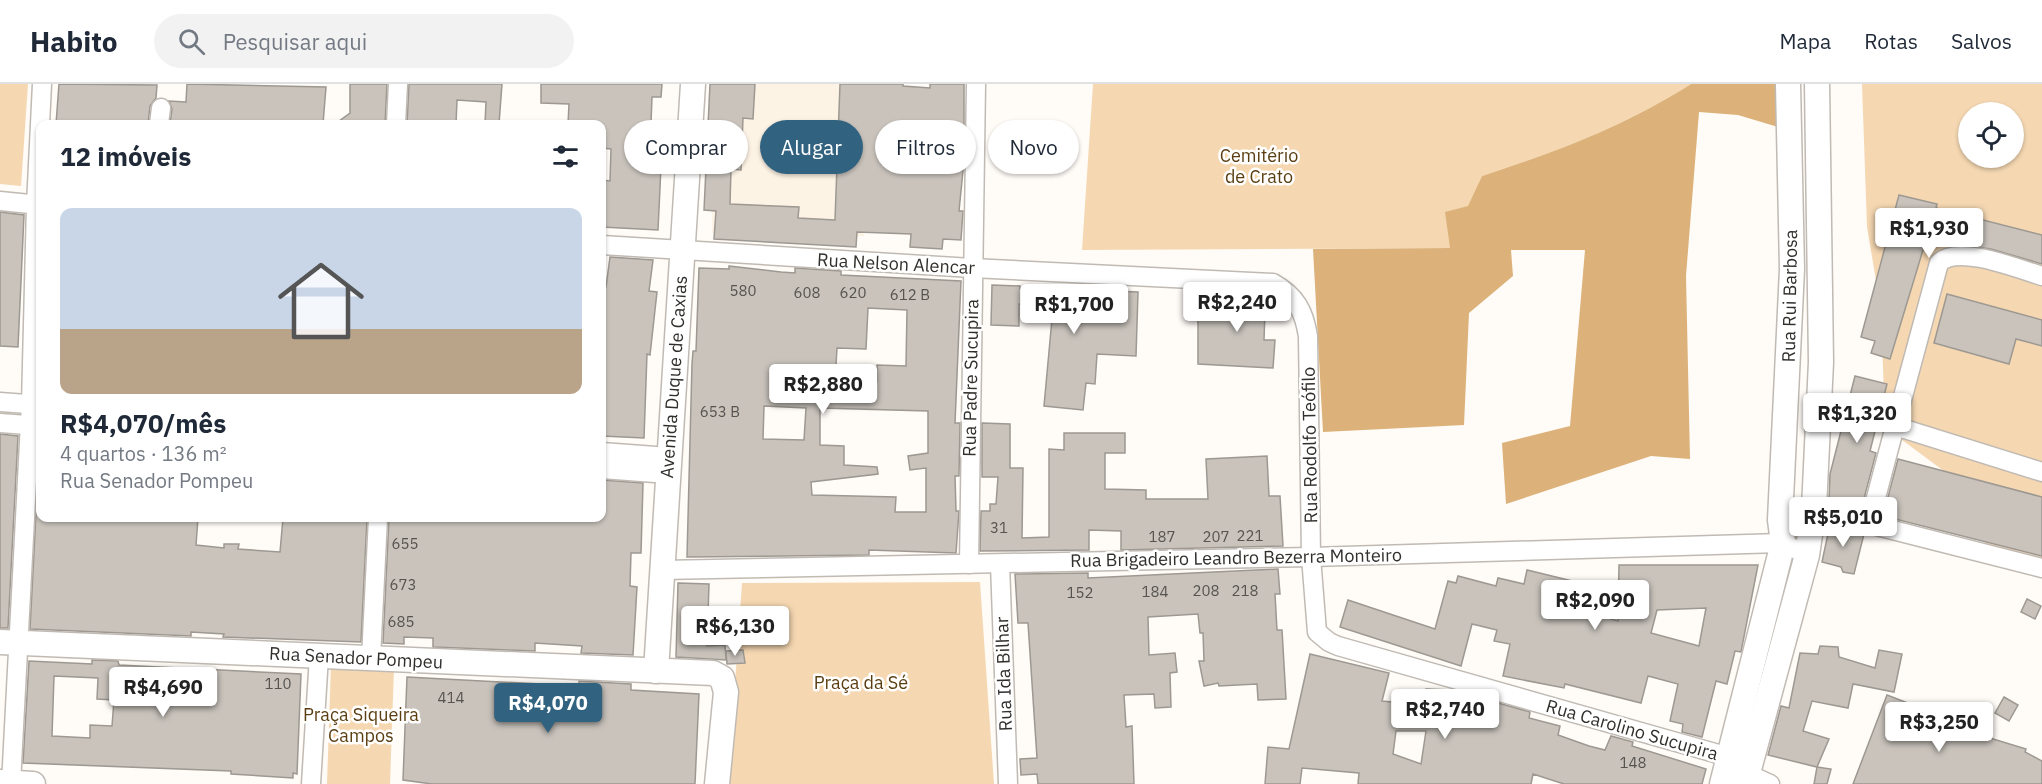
<!DOCTYPE html>
<html lang="pt">
<meta charset="utf-8">
<style>
body{margin:0;font-family:"IBM Plex Sans",sans-serif;background:#f2f2f3;color:#1f2937;height:100vh;display:flex;flex-direction:column;font-size:22px;white-space:nowrap}
*{box-sizing:border-box;margin:0}
p{font-size:20px;color:#747a83}
.icon{flex:none;width:33px;height:33px;fill:none;stroke:currentColor;stroke-width:2;stroke-linecap:round;stroke-linejoin:round}
.map{position:relative;flex:1;overflow:hidden}
.side{position:absolute;left:36px;top:36px;width:570px;height:402px;display:flex;flex-direction:column;background:#fff;border-radius:12px;box-shadow:0 2px 4px #0004}
.side>*{flex:none}
.guide{position:absolute;left:624px;top:36px;width:570px;height:54px;display:flex;gap:12px}
.controls{position:absolute;left:1958px;top:18px;display:grid;gap:12px}
.controls a{display:grid;place-items:center;width:66px;height:66px;border-radius:50%;background:#fff;box-shadow:0 2px 4px #0004;font-size:30px}
.price{position:absolute;translate:-50% -51px;padding:0 14px;border-radius:6px;background:#fff;color:#222;font-size:20px;line-height:39px;filter:drop-shadow(0 2px 3px #0008)}
.price::after{content:'';position:absolute;left:50%;top:36px;width:18px;height:14px;margin-left:-9px;background:inherit;clip-path:polygon(0 0,100% 0,50% 100%)}
.price.on{background:#316280;color:#fff}
ul{padding:0;list-style:none}
li{display:grid;align-content:center;gap:12px;height:318px;padding:0 24px}
li+li{border-top:2px solid #e0e1e3}
li span{display:grid;place-items:center;height:186px;border-radius:12px;color:#555}
li>.icon{margin-inline-start:auto}
span .icon{width:108px;height:108px;fill:#fffc;stroke-width:1}
li b{font-size:26px}
h2{display:flex;justify-content:space-between;align-items:center;height:72px;padding:0 24px;font-size:26px}
.chip{padding:0 21px;border-radius:27px;background:#fff;box-shadow:0 2px 4px #0004;font-size:21px;line-height:54px}
.chip.on{background:#316280;color:#fff}
header{display:flex;align-items:center;gap:36px;box-sizing:border-box;height:84px;padding:0 30px;background:#fff;border-bottom:2px solid #e0e1e3}
header strong{font-size:28px}
nav{display:flex;gap:33px;margin-inline-start:auto;font-size:21px}
.search{width:420px;height:54px;background:#f2f2f3;display:flex;align-items:center;gap:15px;box-sizing:border-box;padding:0 21px;border-radius:33px;color:#747a83;font-size:22px}
.map>svg:first-child{display:block}
.built{fill:#fdf3e5}
.green{fill:#f5d8b2;fill-rule:evenodd}
.forest{fill:#dcb27a}
.building{fill:#c9c3bc;stroke:#9d9891;stroke-width:1.5;fill-rule:evenodd}
.lines{fill:none;stroke-linecap:round;stroke-linejoin:round}
.minor-casing{stroke:#c0bab3;stroke-width:21}
.major-casing{stroke:#c0bab3;stroke-width:27}
.minor{stroke:#fff;stroke-width:18}
.major{stroke:#fff;stroke-width:24}
.labels{text-anchor:middle;stroke-width:5;stroke-linejoin:round;paint-order:stroke}
.number-label{font-size:15px;fill:#575450}
.park-label{font-size:18px;fill:#5a3e11;stroke:#fff}
.street-label{font-size:18px;fill:#312f2c;stroke:#fff}
</style>
<header>
<strong>Habito</strong>
<div class="search"><svg class="icon" aria-label="search" viewBox="0 0 24 24"><circle cx="10" cy="10" r="6"/><path d="M15 15l6 6"/></svg>Pesquisar aqui</div>
<nav><a>Mapa</a><a>Rotas</a><a>Salvos</a></nav>
</header>
<div class="map">
<svg width="2042" height="700" viewBox="0 0 2042 700">
<rect width="100%" height="100%" fill="#fffbf7"/>
<!-- built -->
<polygon class="built" points="714,0 866,0 864,152 712,149"/>
<!-- green -->
<g class="green">
<polygon points="0,0 28,0 21,102 0,100"/>
<path d="M1093 0H1691C1623 43 1558 67 1482 92L1451 164 1082 166Z"/>
<path d="M1862 0H2042V482L1984 462 1991 422 1894 350 1885 340 1881 226 1867 143ZM1968 28H2013V74H1968Z"/>
<polygon points="980,498 994,700 728,700 742,499"/>
<polygon points="331,581 394,583 390,700 327,700"/>
</g>
<!-- forest -->
<path class="forest" d="M1691 0H1775L1778 43 1738 31 1699 28 1686 192 1690 375 1651 372 1506 420 1502 359 1570 342 1585 166H1511L1513 192 1469 229 1464 341 1323 348 1313 165 1450 164 1445 128 1468 122 1482 92C1558 67 1623 43 1691 0Z"/>
<!-- building -->
<g class="building">
<polygon points="59,0 157,1 156,14 150,22 148,40 56,40"/>
<polygon points="187,0 326,3 323,40 170,40 172,25 169,17 186,18"/>
<polygon points="350,0 387,0 385,40 335,40 350,29"/>
<polygon points="409,0 502,0 499,40 485,40 486,18 457,16 456,40 407,40"/>
<polygon points="541,0 662,0 661,13 652,13 651,39 663,40 658,146 602,143 602,96 610,97 611,65 602,64 602,40 568,40 569,20 541,19"/>
<polygon points="710,0 755,0 753,35 743,34 741,86 731,85 730,120 799,123 798,134 835,136 840,0 903,0 903,2 930,4 930,0 964,0 964,77 959,127 963,127 961,156 943,155 942,165 910,163 911,150 857,148 856,163 714,155 716,127 704,126"/>
<polygon points="1899,111 1937,120 1936,124 2042,151 2042,180 1991,165 1960,161 1949,162 1926,156 1890,275 1871,269 1875,257 1861,253"/>
<polygon points="0,128 24,131 18,263 0,262"/>
<polygon points="610,173 653,176 649,207 657,208 650,271 647,270 644,354 602,352 602,203 606,203"/>
<path d="M729 182 781 188 795 189V184L841 187V191L961 197 955 339H960L959 392H955L956 427H959L956 469 869 466V471L687 473 692 280 693 267H696L699 184 729 185ZM868 224 907 226 906 282 877 281V298L835 297 837 264 866 265ZM764 322 806 324 804 356 763 355ZM820 324 928 327V369L908 372 910 386 926 384V428H895L896 413 812 411 811 398 878 390 877 383 844 381V362L820 361Z"/>
<polygon points="992,201 1020,202 1020,205 1088,213 1088,206 1138,208 1136,272 1097,270 1095,300 1086,299 1083,326 1044,322 1053,224 1019,220 1019,242 991,241"/>
<polygon points="1237,208 1270,210 1275,213 1274,227 1265,227 1264,256 1275,256 1273,284 1198,280 1198,223 1236,225"/>
<polygon points="1947,210 2042,236 2042,262 2016,255 2009,280 1934,259"/>
<polygon points="1855,292 1887,300 1870,367 1876,369 1861,426 1829,417 1830,390"/>
<polygon points="982,339 1010,340 1010,384 1023,384 1022,454 1049,453 1049,365 1064,366 1064,349 1125,349 1125,369 1105,369 1105,405 1146,406 1146,415 1208,415 1206,375 1267,372 1269,412 1280,412 1283,462 1121,466 1121,447 1089,446 1089,466 980,467 981,427 990,427 990,420 996,420 998,393 982,393"/>
<polygon points="0,350 18,352 8,544 0,544"/>
<polygon points="40,354 40,434 198,434 196,461 224,464 224,460 239,460 238,465 280,468 283,434 367,434 361,558 223,553 224,550 191,548 191,552 30,545"/>
<polygon points="1898,375 2042,413 2042,472 1883,432"/>
<polygon points="602,396 643,399 641,469 631,469 630,502 637,503 633,571 581,569 582,562 535,559 535,567 433,563 433,554 404,553 404,560 383,559 389,434 602,434"/>
<polygon points="1830,440 1864,450 1854,490 1843,488 1841,483 1822,478"/>
<path d="M1619 481H1758L1741 568 1735 567 1727 600 1716 597 1702 653 1682 648 1683 640 1670 637 1678 600 1648 592 1641 619 1565 600 1564 604 1503 592 1510 560 1494 557 1497 546 1472 540 1461 582 1340 543 1348 516 1435 545 1448 497 1456 499 1458 492 1496 502 1498 494 1524 500 1527 486 1593 502 1590 529 1618 537ZM1706 524 1699 562 1651 549 1657 526Z"/>
<polygon points="1278,485 1280,510 1275,510 1277,546 1282,546 1286,615 1258,616 1257,600 1219,602 1218,599 1204,602 1199,577 1204,577 1203,549 1200,549 1198,530 1148,533 1149,571 1175,569 1177,588 1170,589 1171,623 1155,624 1154,610 1124,611 1126,643 1132,642 1134,700 1038,700 1037,690 1021,691 1020,675 1037,674 1028,539 1018,539 1015,490 1088,489 1088,494"/>
<polygon points="678,499 709,500 707,562 725,561 726,576 676,573"/>
<polygon points="2027,515 2041,522 2035,535 2021,528"/>
<polygon points="1820,562 1838,563 1839,573 1875,584 1879,566 1902,570 1894,608 1853,600 1848,624 1812,617 1803,647 1829,655 1817,683 1768,671 1781,622 1789,624 1800,569 1818,570"/>
<polygon points="743,566 745,579 727,580 726,567"/>
<path d="M1310 570 1389 589 1382 617 1424 621 1426 605 1452 606 1530 628 1529 634 1560 642 1558 651 1589 662 1605 666 1611 652 1633 658 1632 662 1706 685 1702 700H1564L1533 690 1531 700H1358L1359 689 1302 684 1300 700H1265L1268 663 1289 665ZM1396 647H1426L1421 680 1393 670Z"/>
<path d="M92 576 118 577 119 581 301 590 297 690 293 689V694L231 690V687L23 679 29 577 92 580ZM54 592 98 594 97 615 114 616 112 642 90 641V654L52 652Z"/>
<polygon points="407,593 579,602 579,597 631,600 631,606 699,610 695,700 432,700 403,696"/>
<polygon points="1887,611 1959,639 1957,644 2026,665 2025,668 2042,677 2042,700 1853,700"/>
<polygon points="2004,613 2018,621 2009,637 1995,629"/>
<polygon points="1817,683 1831,685 1827,700 1814,700"/>
</g>
<g class="lines">
<!-- minor casing -->
<g class="minor-casing">
<g id="minor">
<polyline points="159,40 161,24"/>
<polyline points="396,40 398,0"/>
<polyline points="0,117 40,121"/>
<path d="M602 161 972 184 1273 199C1296 212 1304 227 1308 252L1311 473 1317 548 1329 558 1338 562 1729 673 1739 686 1770 700"/>
<polyline points="0,318 40,321"/>
<polyline points="0,339 40,342"/>
<path d="M1895 342 1939 179C1958 160 2018 185 2042 192"/>
<polyline points="602,368 669,373"/>
<polyline points="602,385 668,390"/>
<polyline points="1814,424 1869,440 1895,342 2042,388"/>
<polyline points="1869,440 2042,484"/>
<polyline points="969,480 976,0"/>
<polyline points="1000,480 1008,700"/>
<polyline points="662,486 1311,473 1783,459 1807,471"/>
<polyline points="371,574 378,434"/>
<polyline points="11,700 31,320 36,121 42,0"/>
<polyline points="311,700 319,572"/>
</g>
</g>
<!-- major casing -->
<g class="major-casing">
<g id="major">
<polyline points="0,558 713,589 722,594 726,608 717,700"/>
<polyline points="656,587 693,0"/>
<polyline points="0,698 33,700"/>
<polyline points="1722,700 1783,459 1780,436 1792,185 1788,0"/>
<polyline points="1745,700 1807,471 1814,424 1821,278 1817,0"/>
</g>
</g>
<!-- minor -->
<use href="#minor" class="minor"/>
<!-- major -->
<use href="#major" class="major"/>
</g>
<g class="labels">
<!-- number labels -->
<g class="number-label">
<text x="743" y="212">580</text>
<text x="807" y="214">608</text>
<text x="853" y="214">620</text>
<text x="910" y="216">612 B</text>
<text x="720" y="333">653 B</text>
<text x="999" y="449">31</text>
<text x="1250" y="457">221</text>
<text x="1162" y="458">187</text>
<text x="1216" y="458">207</text>
<text x="405" y="465">655</text>
<text x="403" y="506">673</text>
<text x="1206" y="512">208</text>
<text x="1245" y="512">218</text>
<text x="1155" y="513">184</text>
<text x="1080" y="514">152</text>
<text x="401" y="543">685</text>
<text x="278" y="605">110</text>
<text x="451" y="619">414</text>
<text x="1633" y="684">148</text>
</g>
<!-- park labels -->
<g class="park-label">
<text x="1259" y="78">Cemitério<tspan x="1259" dy="21">de Crato</tspan></text>
<text x="861" y="605">Praça da Sé</text>
<text x="361" y="637">Praça Siqueira<tspan x="361" dy="21">Campos</tspan></text>
</g>
<!-- street labels -->
<g class="street-label">
<text transform="translate(896 180) rotate(3)" y="6">Rua Nelson Alencar</text>
<text transform="translate(1790 212) rotate(-89)" y="6">Rua Rui Barbosa</text>
<text transform="translate(674 293) rotate(-86)" y="6">Avenida Duque de Caxias</text>
<text transform="translate(971 294) rotate(-89)" y="6">Rua Padre Sucupira</text>
<text transform="translate(1310 361) rotate(-91)" y="6">Rua Rodolfo Teófilo</text>
<text transform="translate(1236 474) rotate(-1)" y="6">Rua Brigadeiro Leandro Bezerra Monteiro</text>
<text transform="translate(356 574) rotate(3)" y="6">Rua Senador Pompeu</text>
<text transform="translate(1004 590) rotate(-92)" y="6">Rua Ida Bilhar</text>
<text transform="translate(1632 646) rotate(16)" y="6">Rua Carolino Sucupira</text>
</g>
</g>
</svg>
<div class="controls">
<a><svg class="icon" aria-label="locate" viewBox="0 0 24 24"><circle cx="12" cy="12" r="6"/><path d="M12 2v4M12 18v4M2 12h4M18 12h4"/></svg></a>
</div>
<b class="price" style="left:1929px;top:175px">R$1,930</b>
<b class="price" style="left:1237px;top:249px">R$2,240</b>
<b class="price" style="left:1074px;top:251px">R$1,700</b>
<b class="price" style="left:823px;top:331px">R$2,880</b>
<b class="price" style="left:1857px;top:360px">R$1,320</b>
<b class="price" style="left:1843px;top:464px">R$5,010</b>
<b class="price" style="left:1595px;top:547px">R$2,090</b>
<b class="price" style="left:735px;top:573px">R$6,130</b>
<b class="price" style="left:163px;top:634px">R$4,690</b>
<b class="price on" style="left:548px;top:650px">R$4,070</b>
<b class="price" style="left:1445px;top:656px">R$2,740</b>
<b class="price" style="left:1939px;top:669px">R$3,250</b>
<div class="guide">
<a class="chip">Comprar</a>
<a class="chip on">Alugar</a>
<a class="chip">Filtros</a>
<a class="chip">Novo</a>
</div>
<section class="side">
<h2>12 imóveis<svg class="icon" aria-label="filters" viewBox="0 0 24 24"><path d="M4 7h16M4 17h16"/><circle cx="9" cy="7" r="2"/><circle cx="15" cy="17" r="2"/></svg></h2>
<ul>
<li><span style="background:linear-gradient(#c9d6e8 65%,#b9a48a 0)"><svg class="icon" aria-label="home" viewBox="0 0 24 24"><path d="M3 11l9-7 9 7M6 9v11h12V9"/></svg></span><div><b>R$4,070/mês</b><p>4 quartos · 136 m²</p><p>Rua Senador Pompeu</p></div></li>
</ul>
</section>
</div>
